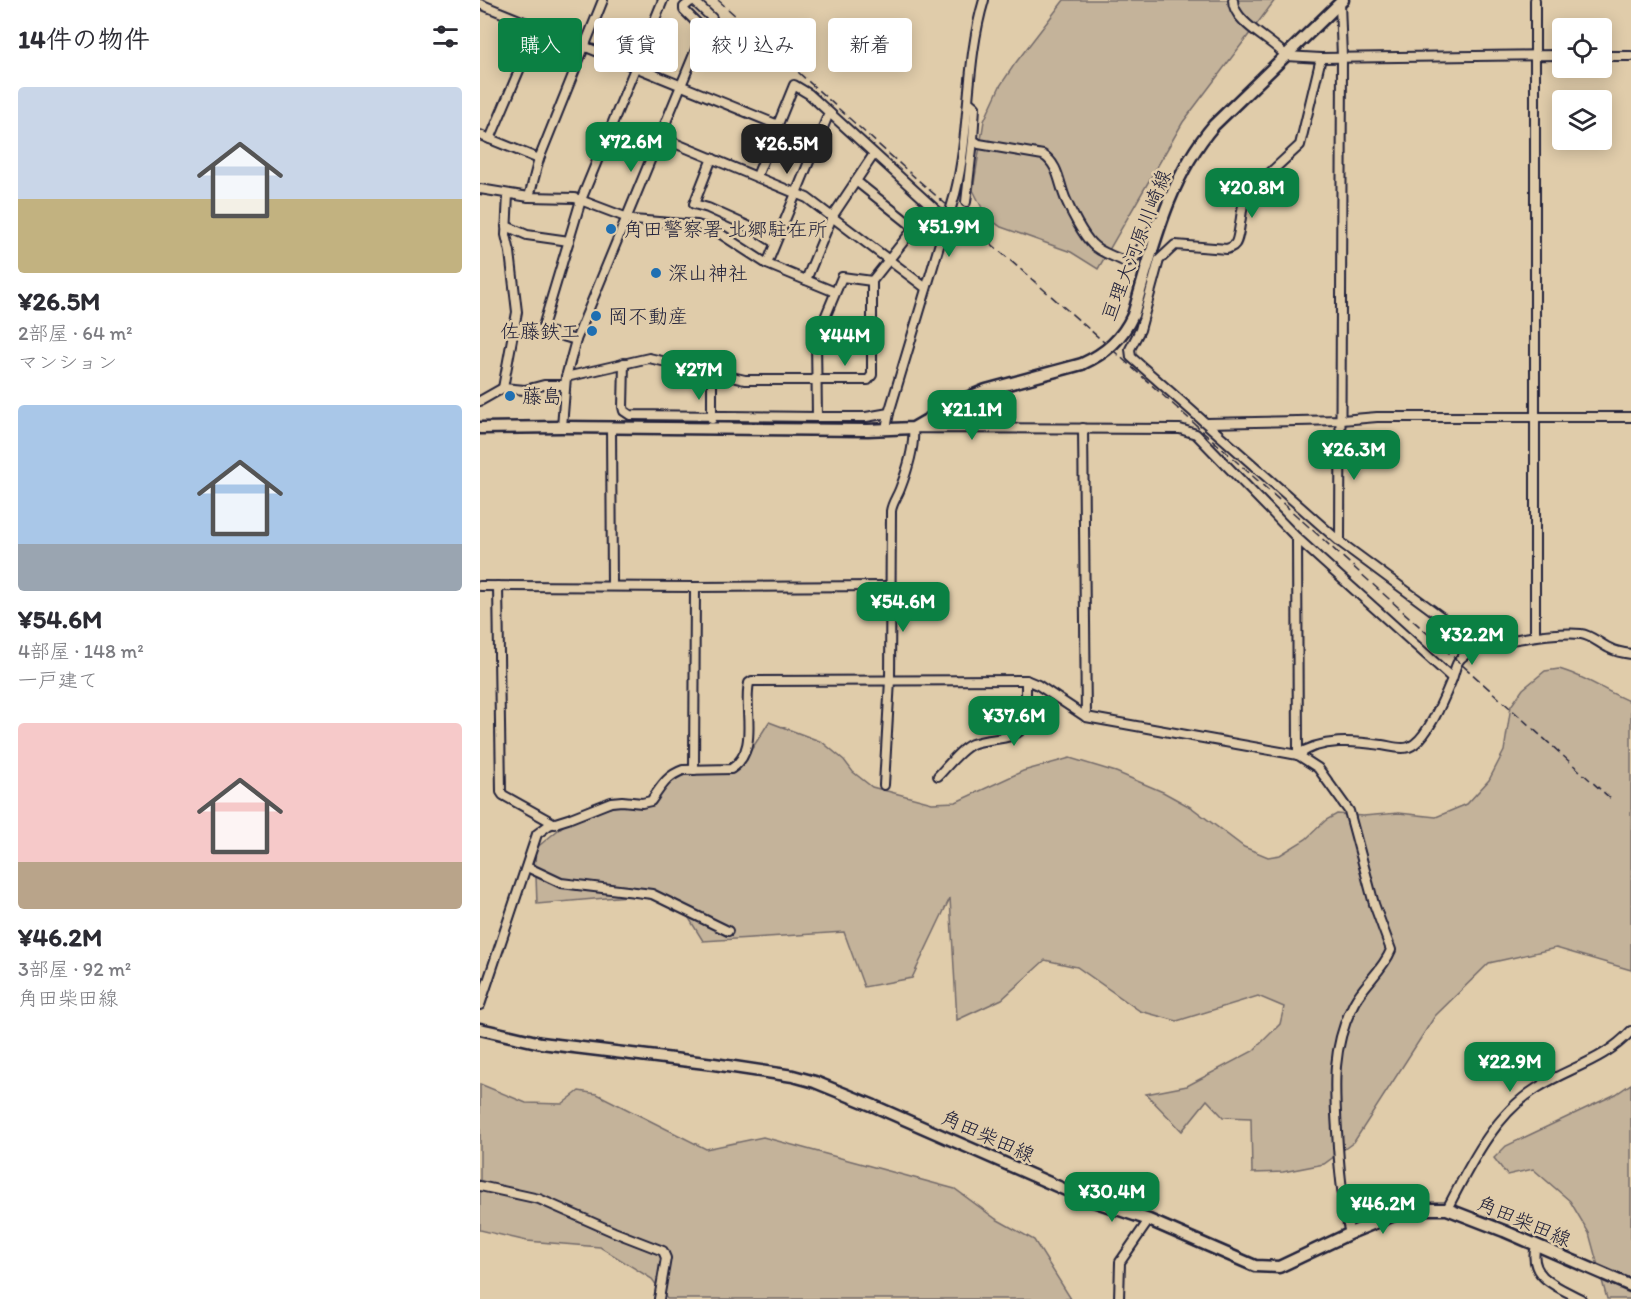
<!DOCTYPE html>
<html lang="ja">
<meta charset="utf-8">
<style>
body{margin:0;font-family:Itim,"Klee One",sans-serif;background:#f2f2f3;color:#2b2b33;height:100vh;display:flex;flex-direction:column;font-size:22px;white-space:nowrap}
*{box-sizing:border-box;margin:0}
p{font-size:20px;color:#7c7c81}
.icon{flex:none;width:33px;height:33px;fill:none;stroke:currentColor;stroke-width:2;stroke-linecap:round;stroke-linejoin:round}
.map{position:relative;flex:1;overflow:hidden}
.sheet{display:flex;flex-direction:column;background:#fff;width:480px}
.sheet>*{flex:none}
.top-card{position:absolute;left:18px;top:18px;width:570px;height:54px;display:flex;gap:12px}
.buttons{position:absolute;left:1072px;top:18px;display:grid;gap:12px}
.buttons a{display:grid;place-items:center;width:60px;height:60px;border-radius:6px;background:#fff;box-shadow:0 3px 15px #0003;font-size:30px}
.price{position:absolute;translate:-50% -51px;padding:0 14px;border-radius:12px;background:#0b8043;color:#fff;font-size:20px;line-height:39px;filter:drop-shadow(0 2px 3px #0008)}
.price::after{content:'';position:absolute;left:50%;top:36px;width:18px;height:14px;margin-left:-9px;background:inherit;clip-path:polygon(0 0,100% 0,50% 100%)}
.price.current{background:#222;color:#fff}
ul{padding:0;list-style:none}
li{display:grid;align-content:center;gap:12px;height:318px;padding:0 18px}
li span{display:grid;place-items:center;height:186px;border-radius:6px;color:#555}
li>.icon{margin-inline-start:auto}
span .icon{width:108px;height:108px;fill:#fffc;stroke-width:1}
li b{font-size:26px}
h2{display:flex;justify-content:space-between;align-items:center;height:72px;padding:0 18px;font-size:26px}
.tag{padding:0 21px;border-radius:6px;background:#fff;box-shadow:0 3px 15px #0003;font-size:21px;line-height:54px}
.tag.current{background:#0b8043;color:#fff}
main{display:flex;flex:1;min-height:0}
.map>svg:first-child{display:block}
.green{fill:#c4b39a;stroke:#736a6a;stroke-width:1.5}
.lines{fill:none;stroke-linecap:round;stroke-linejoin:round}
.minor-casing{stroke:#22223b;stroke-width:12}
.major-casing{stroke:#22223b;stroke-width:15}
.minor{stroke:#e0ccaa;stroke-width:8}
.major{stroke:#e0ccaa;stroke-width:10}
.rail{stroke:#22223b;stroke-width:1.5;stroke-dasharray:9 4.5;stroke-linecap:butt}
.minor-bridge-casing{stroke:#22223b;stroke-width:12;stroke-linecap:butt}
.major-bridge-casing{stroke:#22223b;stroke-width:15;stroke-linecap:butt}
.minor-bridge{stroke:#e0ccaa;stroke-width:8}
.major-bridge{stroke:#e0ccaa;stroke-width:10}
.poi-dot{fill:#1f6fb2;stroke:#e0ccaa;stroke-width:2}
.labels{text-anchor:middle;stroke-width:5;stroke-linejoin:round;paint-order:stroke}
.poi-label{font-size:20px;fill:#22223b;stroke:#e0ccaa;text-anchor:start}
.street-label{font-size:20px;fill:#22223b;stroke:#e0ccaa}
</style>
<main>
<section class="sheet">
<h2>14件の物件<svg class="icon" aria-label="filters" viewBox="0 0 24 24"><path d="M4 7h16M4 17h16"/><circle cx="9" cy="7" r="2"/><circle cx="15" cy="17" r="2"/></svg></h2>
<ul>
<li><span style="background:linear-gradient(#c9d6e8 60%,#c2b280 0)"><svg class="icon" aria-label="home" viewBox="0 0 24 24"><path d="M3 11l9-7 9 7M6 9v11h12V9"/></svg></span><div><b>¥26.5M</b><p>2部屋 · 64 m²</p><p>マンション</p></div></li>
<li><span style="background:linear-gradient(#a9c7e8 75%,#9aa5b1 0)"><svg class="icon" aria-label="home" viewBox="0 0 24 24"><path d="M3 11l9-7 9 7M6 9v11h12V9"/></svg></span><div><b>¥54.6M</b><p>4部屋 · 148 m²</p><p>一戸建て</p></div></li>
<li><span style="background:linear-gradient(#f6c9c9 75%,#b9a48a 0)"><svg class="icon" aria-label="home" viewBox="0 0 24 24"><path d="M3 11l9-7 9 7M6 9v11h12V9"/></svg></span><div><b>¥46.2M</b><p>3部屋 · 92 m²</p><p>角田柴田線</p></div></li>
</ul>
</section>
<div class="map">
<svg width="1151" height="1299" viewBox="0 0 1151 1299">
<rect width="100%" height="100%" fill="#e0ccaa"/>
<filter id="ink" filterUnits="userSpaceOnUse"><feTurbulence type="fractalNoise" baseFrequency=".0167" numOctaves="2"/><feDisplacementMap in="SourceGraphic" scale="12" xChannelSelector="R" yChannelSelector="G"/><feConvolveMatrix kernelMatrix="1 2 1 2 8 2 1 2 1" color-interpolation-filters="sRGB"/></filter>
<g filter="url(#ink)">
<!-- green -->
<g class="green">
<polygon points="584,0 795,0 703,122 618,269 591,252 521,227 506,216 493,190 504,121 520,86 534,65"/>
<path d="M1079 669C1105 676 1126 692 1151 702V970L1076 948 1009 963 955 1016 874 1142 844 1164 803 1172 772 1173 771 1118 743 1117 727 1100 702 1131 666 1094 707 1086 773 1051 800 1024 804 1007 778 996 697 1021 660 1011 597 967 565 960 522 999 477 1020 470 898 432 978 384 987 364 932 223 941 201 905 172 894 57 904 55 849 94 817 176 796 207 768 261 766 289 722 342 742 364 760 373 772 392 787 452 803 476 802 543 771 590 758 636 772 683 792 712 808 764 847 788 857 800 855 826 839 846 820 857 814 883 816 919 813 956 817 987 804 1009 780 1024 751 1031 706 1043 689 1065 671Z"/>
<polygon points="0,1084 46,1103 82,1104 99,1091 117,1094 226,1149 283,1137 475,1189 516,1219 554,1240 591,1299 187,1299 172,1279 120,1247 47,1241 0,1230"/>
<polygon points="1151,1084 1151,1299 1127,1299 1109,1233 1090,1201 1053,1169 1027,1175 1014,1158 1026,1146 1136,1094"/>
</g>
<g class="lines">
<!-- minor casing -->
<g class="minor-casing">
<g id="minor">
<path d="M753 0C753 23 793 40 806 56L841 58 1083 55"/>
<polyline points="860,3 862,57 860,542"/>
<polyline points="0,4 298,125"/>
<polyline points="1122,56 1151,56"/>
<path d="M841 58 820 145 765 196C761 207 760 238 755 244 753 247 751 247 747 249L695 245 679 260 660 330 650 349 651 357 860 542 1002 647"/>
<path d="M489 102 495 107 493 140 499 144 563 155C579 164 579 185 586 200 591 212 603 235 612 244 620 253 635 256 645 262L654 259 677 222"/>
<polyline points="0,135 59,159"/>
<polyline points="180,137 327,198 446,288"/>
<polyline points="10,139 57,28"/>
<polyline points="232,158 214,204 228,208 270,227 295,243"/>
<polyline points="277,176 314,85 329,94 467,220"/>
<polyline points="0,189 49,197 95,198 153,220 217,225 236,231 287,264 355,292"/>
<path d="M475 194C491 130 485 63 504 0"/>
<polyline points="49,197 59,159 123,0"/>
<polyline points="486,202 493,140"/>
<polyline points="26,226 47,235 89,241"/>
<polyline points="287,264 349,113"/>
<polyline points="326,280 352,217 394,154"/>
<polyline points="33,328 62,330 96,340"/>
<polyline points="62,330 101,200 183,0"/>
<polyline points="144,363 143,407 144,411 150,415 337,417 386,417 409,413"/>
<polyline points="86,377 169,358 265,380 388,380 392,375 392,281 431,232 431,225 376,181"/>
<polyline points="23,388 37,312 30,252 26,235 28,194"/>
<polyline points="0,401 23,388 45,390 64,385 85,385"/>
<polyline points="337,417 336,339 362,277 392,281"/>
<polyline points="232,419 232,373"/>
<polyline points="727,423 862,420 897,417 1151,417"/>
<polyline points="82,427 86,377 96,340 219,42 221,27 204,10 204,7 211,1 214,1 232,18 231,25 219,42"/>
<polyline points="131,427 132,585"/>
<polyline points="603,428 606,717"/>
<polyline points="406,429 409,413 468,216"/>
<polyline points="817,538 818,755"/>
<polyline points="0,586 215,587 410,586"/>
<polyline points="18,586 21,792 23,795 75,824"/>
<polyline points="1055,633 1055,0"/>
<path d="M818 755C841 738 874 741 902 745 910 746 921 750 929 747 947 741 965 696 972 679 975 671 975 664 981 658 999 641 1076 632 1101 634 1111 635 1120 644 1129 648 1136 652 1143 653 1151 654"/>
<polyline points="214,770 215,587"/>
<path d="M458 776C468 766 479 750 492 744 509 737 538 742 546 723V680"/>
<path d="M404 785 410 680 411 511C412 503 417 497 420 489 427 471 435 447 433 428L700 429 716 434 817 538 972 678"/>
<polyline points="47,867 81,883 172,894 248,931"/>
<path d="M0 1005 57 834 69 825 88 819 131 802 142 801 162 803 171 801C181 787 186 776 203 770L251 769C280 750 263 710 269 683L272 681 546 680 558 685 606 717 818 755 838 768 869 811 894 904 911 950C903 970 884 984 874 1003 849 1051 855 1095 858 1147 860 1177 863 1205 870 1234"/>
<polyline points="0,1186 59,1199 134,1232 183,1251 186,1258 179,1299"/>
<path d="M967 1209C990 1165 1014 1115 1057 1088 1090 1067 1124 1061 1151 1031"/>
<path d="M1056 1246C1047 1277 1078 1287 1101 1299"/>
<polyline points="639,1299 640,1262 669,1220"/>
</g>
</g>
<!-- major casing -->
<g class="major-casing">
<g id="major">
<path d="M653 315C673 248 688 179 734 125L863 0"/>
<polyline points="0,428 82,427 388,430 433,428 482,400 506,390 602,364"/>
<polyline points="0,1029 61,1043 234,1064 313,1076 335,1082 394,1106 604,1198 669,1220 775,1266 799,1267 875,1231 914,1215 946,1209 967,1209 1024,1231 1151,1286"/>
</g>
</g>
<!-- minor -->
<use href="#minor" class="minor"/>
<!-- major -->
<use href="#major" class="major"/>
<!-- rail -->
<polyline class="rail" points="238,0 430,173 625,343 1131,799"/>
<!-- minor-bridge casing -->
<g class="minor-bridge-casing">
<polyline id="minor-bridge" points="469,215 475,194"/>
</g>
<!-- major-bridge casing -->
<g class="major-bridge-casing">
<path id="major-bridge" d="M602 364C626 353 642 339 653 315"/>
</g>
<!-- minor-bridge -->
<use href="#minor-bridge" class="minor-bridge"/>
<!-- major-bridge -->
<use href="#major-bridge" class="major-bridge"/>
</g>
</g>
<!-- markers -->
<g class="poi-dot">
<circle cx="131" cy="229" r="6"/>
<circle cx="176" cy="273" r="6"/>
<circle cx="116" cy="316" r="6"/>
<circle cx="112" cy="331" r="6"/>
<circle cx="30" cy="396" r="6"/>
</g>
<g class="labels">
<!-- poi labels -->
<g class="poi-label">
<text x="143" y="236">角田警察署 北郷駐在所</text>
<text x="188" y="280">深山神社</text>
<text x="128" y="323">岡不動産</text>
<text x="100" y="338" text-anchor="end">佐藤鉄工</text>
<text x="42" y="403">藤島</text>
</g>
<!-- street labels -->
<g class="street-label">
<text transform="translate(656 245) rotate(-69)" y="7">亘理大河原川崎線</text>
<text transform="translate(508 1136) rotate(24)" y="7">角田柴田線</text>
<text transform="translate(1044 1221) rotate(23)" y="7">角田柴田線</text>
</g>
</g>
</svg>
<div class="buttons">
<a><svg class="icon" aria-label="locate" viewBox="0 0 24 24"><circle cx="12" cy="12" r="6"/><path d="M12 2v4M12 18v4M2 12h4M18 12h4"/></svg></a>
<a><svg class="icon" aria-label="layers" viewBox="0 0 24 24"><path d="M12 4l9 5-9 5-9-5zM3 14l9 5 9-5"/></svg></a>
</div>
<b class="price" style="left:151px;top:173px">¥72.6M</b>
<b class="price current" style="left:307px;top:175px">¥26.5M</b>
<b class="price" style="left:772px;top:219px">¥20.8M</b>
<b class="price" style="left:469px;top:258px">¥51.9M</b>
<b class="price" style="left:365px;top:367px">¥44M</b>
<b class="price" style="left:219px;top:401px">¥27M</b>
<b class="price" style="left:492px;top:441px">¥21.1M</b>
<b class="price" style="left:874px;top:481px">¥26.3M</b>
<b class="price" style="left:423px;top:633px">¥54.6M</b>
<b class="price" style="left:992px;top:666px">¥32.2M</b>
<b class="price" style="left:534px;top:747px">¥37.6M</b>
<b class="price" style="left:1030px;top:1093px">¥22.9M</b>
<b class="price" style="left:632px;top:1223px">¥30.4M</b>
<b class="price" style="left:903px;top:1235px">¥46.2M</b>
<div class="top-card">
<a class="tag current">購入</a>
<a class="tag">賃貸</a>
<a class="tag">絞り込み</a>
<a class="tag">新着</a>
</div>
</div>
</main>
